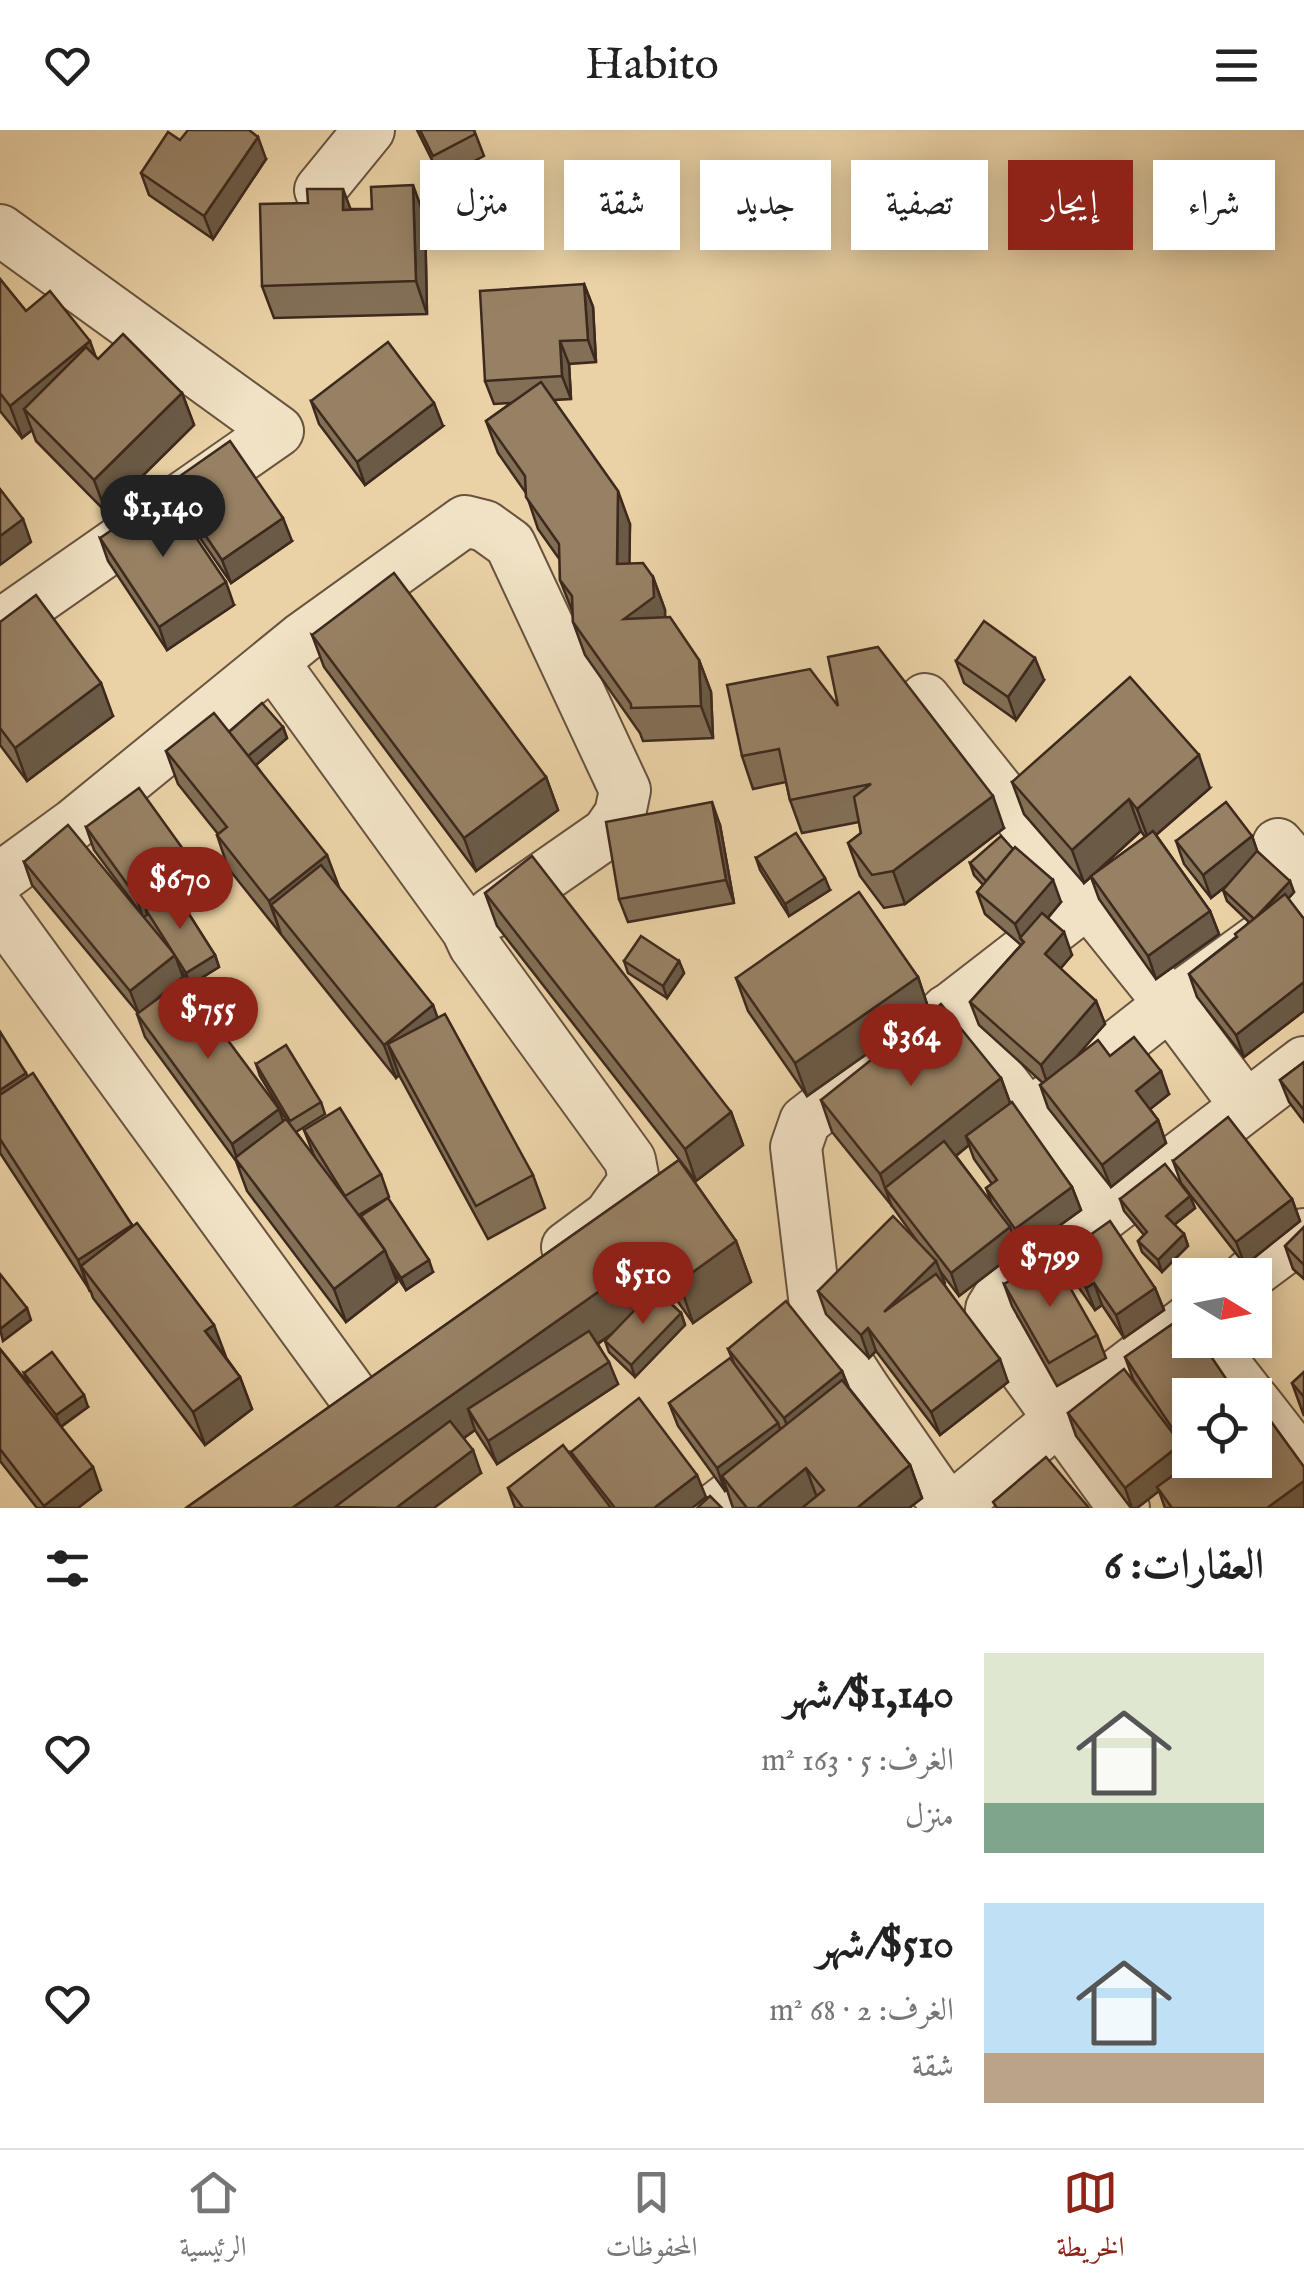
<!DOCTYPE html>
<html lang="ar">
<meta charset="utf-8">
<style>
body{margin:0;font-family:"IM FELL English",Amiri,serif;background:#f6f6f6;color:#222;direction:rtl;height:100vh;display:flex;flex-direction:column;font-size:38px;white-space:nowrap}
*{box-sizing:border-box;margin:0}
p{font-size:32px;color:#767676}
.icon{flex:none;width:55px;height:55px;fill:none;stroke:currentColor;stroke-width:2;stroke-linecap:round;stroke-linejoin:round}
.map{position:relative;height:1378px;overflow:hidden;direction:ltr}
.sheet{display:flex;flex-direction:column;background:#fff;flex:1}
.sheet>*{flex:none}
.top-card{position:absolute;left:30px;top:30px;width:1245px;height:90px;direction:rtl;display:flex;gap:20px}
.needle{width:65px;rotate:100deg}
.buttons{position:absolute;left:1172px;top:1128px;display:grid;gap:20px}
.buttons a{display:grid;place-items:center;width:100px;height:100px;border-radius:0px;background:#fff;box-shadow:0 5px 25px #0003;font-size:50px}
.price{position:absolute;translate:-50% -85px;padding:0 22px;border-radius:35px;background:#8f2418;color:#fff;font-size:32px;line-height:65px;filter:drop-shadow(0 2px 5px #0008)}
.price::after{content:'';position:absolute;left:50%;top:60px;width:30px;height:22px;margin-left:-15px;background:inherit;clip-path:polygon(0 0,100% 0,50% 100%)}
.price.current{background:#222;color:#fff}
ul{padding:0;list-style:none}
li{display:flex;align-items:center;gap:30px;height:250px;padding:0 40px}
li span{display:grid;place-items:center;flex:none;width:280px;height:200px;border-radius:0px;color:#555}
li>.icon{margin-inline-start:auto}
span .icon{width:120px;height:120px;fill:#fffc;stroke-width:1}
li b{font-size:42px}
h2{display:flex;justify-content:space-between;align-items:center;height:120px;padding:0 40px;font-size:42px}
.chip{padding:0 35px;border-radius:0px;background:#fff;box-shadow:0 5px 25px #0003;font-size:35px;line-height:90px}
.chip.current{background:#8f2418;color:#fff}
header{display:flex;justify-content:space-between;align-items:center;height:130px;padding:0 40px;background:#fff;font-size:45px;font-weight:600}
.tabs{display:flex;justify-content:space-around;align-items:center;height:140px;border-top:2px solid #e0e0e0;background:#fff;font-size:28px;color:#767676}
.tabs a{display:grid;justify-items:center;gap:5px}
.tabs .current{color:#8f2418}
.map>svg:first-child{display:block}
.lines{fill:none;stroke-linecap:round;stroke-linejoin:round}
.minor-casing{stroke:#68533f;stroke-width:54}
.minor{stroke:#f1e2c5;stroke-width:50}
.wall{fill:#826f56;stroke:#3d291d;stroke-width:2.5;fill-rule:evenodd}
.shaded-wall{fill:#6a5a46;stroke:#3d291d;stroke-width:2.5}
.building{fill:#978164;stroke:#3d291d;stroke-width:2.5}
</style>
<header><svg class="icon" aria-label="menu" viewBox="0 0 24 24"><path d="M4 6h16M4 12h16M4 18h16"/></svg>Habito<svg class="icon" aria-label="heart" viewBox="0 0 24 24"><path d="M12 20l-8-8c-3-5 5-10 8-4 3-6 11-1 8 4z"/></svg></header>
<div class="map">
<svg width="1304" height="1378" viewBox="0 0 1304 1378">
<rect width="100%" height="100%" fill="#ead2a6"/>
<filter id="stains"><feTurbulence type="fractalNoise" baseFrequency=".002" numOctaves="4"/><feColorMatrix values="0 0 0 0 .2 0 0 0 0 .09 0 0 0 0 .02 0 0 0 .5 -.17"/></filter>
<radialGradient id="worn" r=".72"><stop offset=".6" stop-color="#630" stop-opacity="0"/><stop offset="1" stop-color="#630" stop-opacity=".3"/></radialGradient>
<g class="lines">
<!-- minor casing -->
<g class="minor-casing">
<g id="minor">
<polyline points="320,60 369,0"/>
<polyline points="0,100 278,301 0,495"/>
<polyline points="273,532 467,800 474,815 630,1030 634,1051 609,1086 567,1117"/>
<polyline points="925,569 1088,772 805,991 796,1017 816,1184 866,1261 934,1359 951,1378"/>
<polyline points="1278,714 1304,745"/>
<polyline points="0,748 74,694 302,508 465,391 485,396 510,414 625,660 620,684 607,703 492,783"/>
<polyline points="1088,772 1170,874 1246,976"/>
<polyline points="0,781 355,1268"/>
<polyline points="947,880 1105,1084"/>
<polyline points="1029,985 1170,874 1304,777"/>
<polyline points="1249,1145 1304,1104"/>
<polyline points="1206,1210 1249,1265"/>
<polyline points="1255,1272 1304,1335"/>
<polyline points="716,1378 783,1326"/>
<polyline points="952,1378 1059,1289 1190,1189"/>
<polyline points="1124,1378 990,1193 991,1179 999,1166 1304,932"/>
</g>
</g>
<!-- minor -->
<use href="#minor" class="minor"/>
</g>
<!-- wall -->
<g class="wall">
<polygon points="417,0 474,0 484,26 441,48"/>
<polygon points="180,10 266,29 213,109 149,65 141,43"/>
<polygon points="350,79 372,79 425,88 427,184 274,188 262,156"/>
<polygon points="0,149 26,181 98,229 182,263 194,295 106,382 36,311 32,300 22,308 0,281"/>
<polygon points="584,154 593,177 596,232 569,234 571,269 554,270 630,394 629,434 653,447 665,480 665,487 699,530 711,562 713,608 643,611 640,603 585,525 573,492 573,483 560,450 560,430 538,399 526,363 498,323 486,291 511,273 494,274 485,251"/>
<polygon points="311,271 443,296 365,355 319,294"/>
<polygon points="170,353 292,411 231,453 178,376"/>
<polygon points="100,408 234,475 167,520 108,431"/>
<polygon points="0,492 113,586 27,651 0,615"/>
<polygon points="312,505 546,647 558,680 476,741 324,537"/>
<polygon points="956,531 1044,550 1016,590 964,553"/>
<polygon points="838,576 1004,698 905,774 884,778 860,746 848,713 861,703 859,692 802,703 790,670 786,652 753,659 742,626"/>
<polygon points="283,597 287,608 256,635 339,758 438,888 533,1045 545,1078 488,1109 399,945 396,948 228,738 217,705 218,704 178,654 166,621 229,602"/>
<path d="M1012 652 1210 658 1156 705 1210 781 1219 804 1156 849 1099 769 1091 747 1084 753 1024 684ZM1141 701 1145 707 1093 745Z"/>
<polygon points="720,695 734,773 628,792 619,769"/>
<polygon points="86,697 188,726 196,749 176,764 215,825 219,837 190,855 181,840 183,847 149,875 283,991 287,991 260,946 256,934 321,972 325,984 296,1002 317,1031 313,1023 304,1000 381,1044 389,1067 359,1085 433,1142 406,1160 392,1139 397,1152 346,1192 247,1061 236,1031 145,907 137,884 138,883 32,755 24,732 137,778 94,720"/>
<polygon points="1252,706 1257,721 1294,762 1288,769 1304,789 1304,881 1244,927 1197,867 1189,844 1236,807 1249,792 1227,771 1223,760 1225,757 1211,768 1184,734 1176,711"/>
<polygon points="756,728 830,760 789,786 760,740"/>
<polygon points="970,733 1061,772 1048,788 1072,825 1060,839 1096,871 1105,894 1075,927 1110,926 1169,964 1150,979 1158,990 1166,1013 1111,1057 1048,978 1040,955 1043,953 979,895 970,872 1021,815 985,784 977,762 983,755 974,745"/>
<polygon points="485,763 731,982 743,1015 696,1051 497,796"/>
<polygon points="624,831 679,831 684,843 667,868 628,843"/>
<polygon points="918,847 929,880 807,966 748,881 736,848"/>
<polygon points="0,902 27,947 240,1247 252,1279 205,1315 93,1168 91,1162 0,1023"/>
<polygon points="1304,932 1304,992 1289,972 1280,950"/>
<path d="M1001 948 1010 973 1072 1057 1081 1080 1023 1122 1015 1109 1019 1120 959 1166 940 1141 944 1154 1008 1252 940 1305 876 1221 869 1228 826 1184 818 1161 917 1111 892 1076 832 1002 821 970ZM969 1015 974 1029 992 1054 986 1058 992 1074 956 1026Z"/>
<polygon points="679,1030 736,1111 751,1152 693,1193 671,1162 664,1167 681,1183 685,1195 635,1247 609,1222 605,1211 611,1204 598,1214 618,1254 497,1334 475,1300 464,1308 481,1343 186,1378"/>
<polygon points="1173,1031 1292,1069 1300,1091 1245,1135 1181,1053"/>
<polygon points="1190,1066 1195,1078 1174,1095 1184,1104 1188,1116 1162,1142 1142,1122 1138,1111 1144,1105 1124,1081 1120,1069"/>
<polygon points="1304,1097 1304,1149 1293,1139 1285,1116"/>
<polygon points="1063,1124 1155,1158 1164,1180 1124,1208 1102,1175 1095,1180 1071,1147"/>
<polygon points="1004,1154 1097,1205 1106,1228 1057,1256 1012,1176"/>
<polygon points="1184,1186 1190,1330 1304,1378 1165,1378 1159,1361 1137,1378 1131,1378 1076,1306 1068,1283 1142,1263 1133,1249 1125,1227"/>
<polygon points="0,1219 29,1254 24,1243 88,1277 61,1297 101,1360 78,1378 37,1378 0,1331"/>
<polygon points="728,1219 842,1241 849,1258 910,1335 922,1368 909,1378 733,1378 727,1360 725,1361 678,1296 669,1273 734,1233"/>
<polygon points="1304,1242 1304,1286 1292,1253"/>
<polygon points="571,1322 706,1367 692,1378 515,1378 508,1358 573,1328"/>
</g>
<!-- shaded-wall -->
<g class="shaded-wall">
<polygon points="258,7 266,29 213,109 204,86"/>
<polygon points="413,55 425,88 427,184 416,151"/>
<polygon points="343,59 355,91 343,80"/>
<polygon points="584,154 593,177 596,232 588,210"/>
<polygon points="90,211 102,244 24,279 32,300 22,308 10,276"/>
<polygon points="560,211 569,234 571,269 562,246"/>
<polygon points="182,263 194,295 106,382 94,350"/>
<polygon points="434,273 443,296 365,355 357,332"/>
<polygon points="618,361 630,394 629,467 617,434"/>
<polygon points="283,388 292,411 231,453 222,430"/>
<polygon points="23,389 31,412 0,435 0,406"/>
<polygon points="653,447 665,480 665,500 624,489"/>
<polygon points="226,452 234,475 167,520 159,497"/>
<polygon points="1035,528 1044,550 1016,590 1008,567"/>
<polygon points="699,530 711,562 713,608 701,576"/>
<polygon points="101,553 113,586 27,651 15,618"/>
<polygon points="283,597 287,608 249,641 244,629"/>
<polygon points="1199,625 1210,658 1149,711 1137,679"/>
<polygon points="546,647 558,680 476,741 464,708"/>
<polygon points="993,666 1004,698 905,774 893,741"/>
<polygon points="1129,669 1141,701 1084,753 1072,720"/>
<polygon points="712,672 720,695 734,773 726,750"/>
<polygon points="1252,706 1260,729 1211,768 1203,745"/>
<polygon points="327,725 339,757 271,775 281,804 269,771"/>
<polygon points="188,726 196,749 148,784 146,780 147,785 143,787 135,765"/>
<polygon points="825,748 830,760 789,786 785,774"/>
<polygon points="1053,750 1061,772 1025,814 1021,809 1015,794"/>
<polygon points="1290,751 1294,762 1259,801 1255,790"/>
<polygon points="1210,781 1219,804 1156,849 1148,826"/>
<polygon points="1064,802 1072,825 1053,847 1045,824"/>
<polygon points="175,825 183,847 139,884 130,861"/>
<polygon points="215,825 219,837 190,855 186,843"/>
<polygon points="679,831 684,843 667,868 663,856"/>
<polygon points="918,847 929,880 807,966 795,933"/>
<polygon points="1304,852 1304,881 1244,927 1236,905"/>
<polygon points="1096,871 1105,894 1049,958 1041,935"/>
<polygon points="433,875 445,908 388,914 399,945 396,948 384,915"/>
<polygon points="1161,941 1169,964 1144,984 1136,961"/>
<polygon points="26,943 38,976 0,1000 0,960"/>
<polygon points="1001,948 1013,981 966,1006 969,1015 897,1073 885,1058 892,1077 880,1044"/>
<polygon points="279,979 287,1002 240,1037 232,1014"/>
<polygon points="731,982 743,1015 696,1051 685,1019"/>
<polygon points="1158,990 1166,1013 1111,1057 1102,1035"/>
<polygon points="1072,1057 1081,1080 1023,1122 1015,1099"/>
<polygon points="1190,1066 1195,1078 1170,1098 1166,1086"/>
<polygon points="1292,1069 1300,1091 1245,1135 1236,1112"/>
<polygon points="132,1095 144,1127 81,1136 90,1162 78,1130"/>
<polygon points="1010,1097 1019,1120 959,1166 951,1143"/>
<polygon points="1184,1104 1188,1116 1162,1142 1158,1130"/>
<polygon points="736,1111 751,1152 693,1193 679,1152"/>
<polygon points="385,1120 397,1152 346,1192 334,1159"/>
<polygon points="656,1121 671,1162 479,1297 468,1279 475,1300 365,1378 292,1378"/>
<polygon points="429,1130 433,1142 406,1160 401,1148"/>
<polygon points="936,1131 945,1153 893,1205 884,1182"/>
<polygon points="1094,1153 1102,1175 1095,1180 1086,1158"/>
<polygon points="1155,1158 1164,1180 1124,1208 1116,1185"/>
<polygon points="27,1178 31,1190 3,1211 0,1199"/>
<polygon points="681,1183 685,1195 635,1247 631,1235"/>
<polygon points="214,1195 226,1227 205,1201"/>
<polygon points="868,1198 876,1221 869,1228 861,1205"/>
<polygon points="1000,1229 1008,1252 940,1305 931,1282"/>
<polygon points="609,1232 618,1254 497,1334 488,1311"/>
<polygon points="842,1241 850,1263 793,1311 784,1288"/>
<polygon points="240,1247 252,1279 205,1315 193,1282"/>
<polygon points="84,1265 88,1277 60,1297 56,1285"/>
<polygon points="778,1293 786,1316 722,1346 727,1360 725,1361 717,1338"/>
<polygon points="1190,1308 1190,1330 1199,1330 1191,1336 1182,1313"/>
<polygon points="1181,1314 1190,1337 1157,1357 1159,1361 1137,1378 1132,1378 1125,1358"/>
<polygon points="473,1320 481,1343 434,1378 396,1378"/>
<polygon points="910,1335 922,1368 909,1378 857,1378"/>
<polygon points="93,1337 101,1360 78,1378 45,1378 44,1376"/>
<polygon points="806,1338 818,1370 808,1378 757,1378"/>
<polygon points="697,1345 706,1367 692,1378 654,1378"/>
<polygon points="1304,1351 1304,1378 1267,1378"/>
</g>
<!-- building -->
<g class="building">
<polygon points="188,0 249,0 258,7 204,86 141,43 168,2 180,10"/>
<polygon points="420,0 474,0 475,4 433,26"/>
<polygon points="413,55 416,151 262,156 260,74 308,73 307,59 343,59 343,80 372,79 371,57"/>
<polygon points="0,149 26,181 50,161 90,211 10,276 0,263"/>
<polygon points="584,154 588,210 560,211 562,246 485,251 480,161"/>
<polygon points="123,204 182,263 94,350 24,279 86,217 98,229"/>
<polygon points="388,212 434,273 357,332 311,271"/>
<polygon points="541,252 618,361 617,434 643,433 653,447 654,467 624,489 670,487 699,530 701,576 631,578 631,574 573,492 572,466 560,450 559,414 526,367 525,346 486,291"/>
<polygon points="230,311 283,388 222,430 170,353"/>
<polygon points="0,359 23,389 0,406"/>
<polygon points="166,363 226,452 159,497 100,408"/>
<polygon points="394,443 546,647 464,708 312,505"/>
<polygon points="36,465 101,553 15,618 0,598 0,492"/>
<polygon points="984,491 1035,528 1008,567 956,531"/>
<polygon points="878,517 993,666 893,741 872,745 848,713 861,703 854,667 871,654 790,670 779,619 742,626 727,555 810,539 838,576 828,527"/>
<polygon points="1130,547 1199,625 1137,679 1129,669 1072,720 1012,652"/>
<polygon points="262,573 283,597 248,626 229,602"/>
<polygon points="214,583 327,725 269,771 217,705 227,697 166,621"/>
<polygon points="139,658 188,726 135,765 86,697"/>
<polygon points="712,672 726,750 619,769 606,692"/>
<polygon points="1226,672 1252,706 1203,745 1176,711"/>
<polygon points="68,695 175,825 130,861 24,732"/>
<polygon points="1153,701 1210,781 1148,826 1091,746"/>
<polygon points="796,703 825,748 785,774 756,728"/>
<polygon points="1001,706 1013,719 986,751 970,733"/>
<polygon points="1015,717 1053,750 1015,794 977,762"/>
<polygon points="1257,721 1290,751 1254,789 1223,760"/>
<polygon points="532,726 731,982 685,1019 485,763"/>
<polygon points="321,735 433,875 384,915 271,775"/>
<polygon points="175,762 215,825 186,843 146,780"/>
<polygon points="859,762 918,847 795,933 736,848"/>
<polygon points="1285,764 1304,789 1304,852 1236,905 1189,844 1237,807 1235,804"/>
<polygon points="1042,783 1064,802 1045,824 1096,871 1041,935 970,872 1024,812 1020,808"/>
<polygon points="641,806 679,831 663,856 624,831"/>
<polygon points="183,850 279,979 232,1014 137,884"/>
<polygon points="941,874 1001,948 880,1044 821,970"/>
<polygon points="445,884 533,1045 476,1076 388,914"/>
<polygon points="0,902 26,943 0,960"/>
<polygon points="1134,907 1161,941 1136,961 1158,990 1102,1035 1040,955 1098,910 1110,926"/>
<polygon points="286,915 321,972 290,991 256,934"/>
<polygon points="1304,932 1304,980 1280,950"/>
<polygon points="33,943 132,1095 78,1130 0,1009 0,965"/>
<polygon points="1012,972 1072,1057 1015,1099 986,1058 997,1050 966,1006"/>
<polygon points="340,978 381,1044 345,1066 304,1000"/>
<polygon points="1228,987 1292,1069 1236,1112 1173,1031"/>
<polygon points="286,989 385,1120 334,1159 235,1028"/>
<polygon points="944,1011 1010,1097 951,1143 885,1058"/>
<polygon points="679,1030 736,1111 679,1152 656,1121 292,1378 186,1378"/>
<polygon points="1165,1034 1190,1066 1166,1086 1184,1104 1158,1130 1138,1111 1147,1102 1120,1069"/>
<polygon points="388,1068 429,1130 401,1148 388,1128 385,1120 361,1086"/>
<polygon points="893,1086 936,1131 884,1182 936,1144 1000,1229 931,1282 868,1198 861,1205 818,1161"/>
<polygon points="1110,1091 1155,1158 1116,1185 1094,1153 1086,1158 1063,1124"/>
<polygon points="137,1093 214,1195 205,1201 240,1247 193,1282 81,1136"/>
<polygon points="1304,1097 1304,1135 1285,1116"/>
<polygon points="1052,1126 1097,1205 1049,1233 1004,1154"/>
<polygon points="0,1144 27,1178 0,1199"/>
<polygon points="655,1159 681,1183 631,1235 605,1211"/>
<polygon points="786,1171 842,1241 784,1288 728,1219"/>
<polygon points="1184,1186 1190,1194 1190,1210 1200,1210 1237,1265 1190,1265 1190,1308 1182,1313 1125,1227"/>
<polygon points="589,1201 609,1232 488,1311 468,1279"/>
<polygon points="0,1219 93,1337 44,1376 0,1319"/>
<polygon points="52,1222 84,1265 56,1285 24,1243"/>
<polygon points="730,1228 778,1293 717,1338 669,1273"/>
<polygon points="1124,1239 1181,1314 1125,1358 1068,1283"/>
<polygon points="1304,1242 1304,1267 1292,1253"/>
<polygon points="842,1250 910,1335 857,1378 802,1378 824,1360 806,1338 757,1378 747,1378 722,1346"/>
<polygon points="639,1268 697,1345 654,1378 615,1378 571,1322"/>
<polygon points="1270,1290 1304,1337 1304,1351 1267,1378 1172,1378 1157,1357 1194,1330 1255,1330 1255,1301"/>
<polygon points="450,1291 473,1320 396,1378 335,1377"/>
<polygon points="563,1315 611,1378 523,1378 508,1358"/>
<polygon points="1046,1327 1089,1378 997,1378 993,1372"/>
<polygon points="710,1366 722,1378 697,1378"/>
</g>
<rect width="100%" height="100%" filter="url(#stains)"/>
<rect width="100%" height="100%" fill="url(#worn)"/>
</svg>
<div class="buttons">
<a><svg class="needle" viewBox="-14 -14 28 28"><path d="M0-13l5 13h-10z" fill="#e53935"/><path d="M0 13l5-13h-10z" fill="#767676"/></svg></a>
<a><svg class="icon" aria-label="locate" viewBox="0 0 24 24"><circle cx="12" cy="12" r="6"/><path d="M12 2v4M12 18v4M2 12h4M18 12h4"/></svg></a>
</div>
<b class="price current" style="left:163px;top:430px">$1,140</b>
<b class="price" style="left:180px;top:802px">$670</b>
<b class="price" style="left:208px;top:932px">$755</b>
<b class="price" style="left:911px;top:959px">$364</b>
<b class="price" style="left:1050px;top:1180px">$799</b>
<b class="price" style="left:643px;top:1197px">$510</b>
<div class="top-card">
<a class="chip">شراء</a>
<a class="chip current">إيجار</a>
<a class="chip">تصفية</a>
<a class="chip">جديد</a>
<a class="chip">شقة</a>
<a class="chip">منزل</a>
</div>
</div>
<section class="sheet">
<h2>العقارات: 6<svg class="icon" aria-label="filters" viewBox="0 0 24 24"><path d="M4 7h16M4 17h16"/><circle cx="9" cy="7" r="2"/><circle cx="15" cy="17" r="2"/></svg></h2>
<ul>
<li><span style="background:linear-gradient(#dfe7d0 75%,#7fa58c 0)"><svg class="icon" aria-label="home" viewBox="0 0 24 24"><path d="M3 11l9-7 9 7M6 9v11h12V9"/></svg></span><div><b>$1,140/شهر</b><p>الغرف: 5 · 163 m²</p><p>منزل</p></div><svg class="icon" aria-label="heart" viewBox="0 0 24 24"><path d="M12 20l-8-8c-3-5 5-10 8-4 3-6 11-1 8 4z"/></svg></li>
<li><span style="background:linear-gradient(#bfe0f5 75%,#b9a48a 0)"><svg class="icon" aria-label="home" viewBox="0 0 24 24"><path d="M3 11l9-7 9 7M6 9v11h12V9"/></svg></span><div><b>$510/شهر</b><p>الغرف: 2 · 68 m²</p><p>شقة</p></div><svg class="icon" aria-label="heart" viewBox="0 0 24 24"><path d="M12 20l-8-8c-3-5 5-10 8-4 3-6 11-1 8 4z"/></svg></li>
</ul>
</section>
<nav class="tabs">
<a class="current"><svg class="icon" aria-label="map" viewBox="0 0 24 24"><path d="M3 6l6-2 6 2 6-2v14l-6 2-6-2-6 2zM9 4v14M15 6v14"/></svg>الخريطة</a>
<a><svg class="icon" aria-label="saved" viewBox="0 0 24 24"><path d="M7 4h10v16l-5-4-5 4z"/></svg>المحفوظات</a>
<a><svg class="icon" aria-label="home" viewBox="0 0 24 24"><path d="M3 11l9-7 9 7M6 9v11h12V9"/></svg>الرئيسية</a>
</nav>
